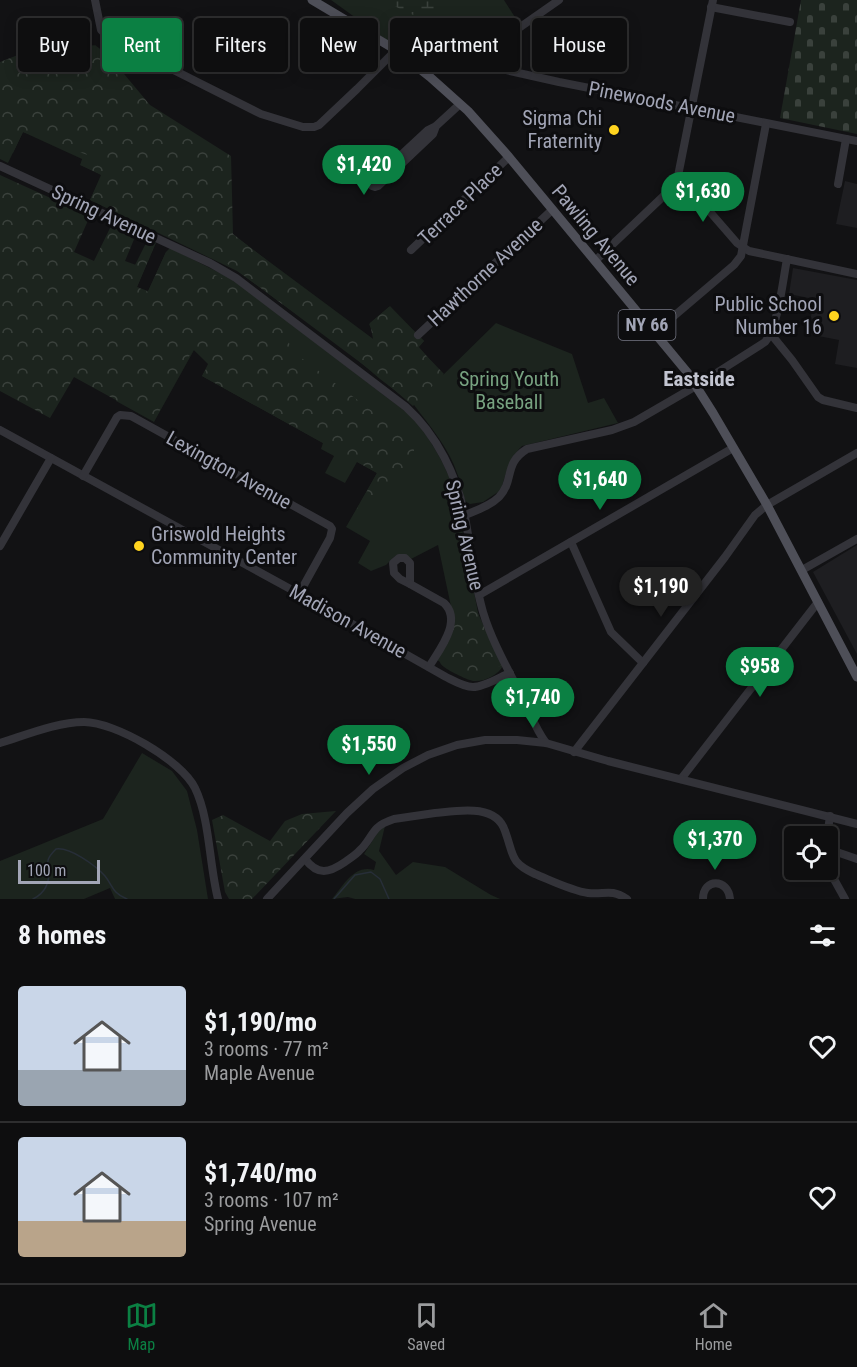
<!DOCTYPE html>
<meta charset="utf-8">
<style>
body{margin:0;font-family:"Roboto Condensed",sans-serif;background:#171718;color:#f1f3f6;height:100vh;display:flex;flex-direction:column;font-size:22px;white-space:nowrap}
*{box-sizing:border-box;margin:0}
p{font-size:20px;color:#9b9c9e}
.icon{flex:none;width:33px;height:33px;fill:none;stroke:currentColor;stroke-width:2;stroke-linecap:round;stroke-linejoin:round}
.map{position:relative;height:899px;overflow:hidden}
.drawer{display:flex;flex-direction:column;background:#0e0e0f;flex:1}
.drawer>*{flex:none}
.guide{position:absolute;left:18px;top:18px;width:822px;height:54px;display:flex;gap:12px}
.controls{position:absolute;left:784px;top:826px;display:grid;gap:12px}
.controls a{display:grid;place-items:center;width:54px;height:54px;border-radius:6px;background:#0e0e0f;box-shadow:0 3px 15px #0003,0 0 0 2px #2e2e2f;font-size:30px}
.scale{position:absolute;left:18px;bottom:15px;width:82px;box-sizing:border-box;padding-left:6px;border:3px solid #a2a5b6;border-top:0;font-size:16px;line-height:21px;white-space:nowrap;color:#a2a5b6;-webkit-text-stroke:4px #0d0d0f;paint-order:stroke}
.price{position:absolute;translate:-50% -51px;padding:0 14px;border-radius:21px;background:#0b8043;color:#fff;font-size:20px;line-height:39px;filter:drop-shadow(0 2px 3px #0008)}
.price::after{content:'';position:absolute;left:50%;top:36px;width:18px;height:14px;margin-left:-9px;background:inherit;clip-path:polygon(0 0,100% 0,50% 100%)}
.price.current{background:#222;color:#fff}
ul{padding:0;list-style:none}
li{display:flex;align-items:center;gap:18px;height:150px;padding:0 18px}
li+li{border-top:2px solid #2e2e2f}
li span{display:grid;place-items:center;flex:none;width:168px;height:120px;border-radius:6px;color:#555}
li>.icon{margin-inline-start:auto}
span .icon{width:72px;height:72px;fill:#fffc;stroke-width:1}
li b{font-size:26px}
h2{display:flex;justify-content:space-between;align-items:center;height:72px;padding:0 18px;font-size:26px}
.tag{padding:0 21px;border-radius:6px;background:#0e0e0f;box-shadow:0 3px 15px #0003,0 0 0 2px #2e2e2f;font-size:21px;line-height:54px}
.tag.current{background:#0b8043;color:#fff}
.menu{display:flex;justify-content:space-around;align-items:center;height:84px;border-top:2px solid #2e2e2f;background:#0e0e0f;font-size:16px;color:#9b9c9e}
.menu a{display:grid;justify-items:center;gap:3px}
.menu .current{color:#0b8043}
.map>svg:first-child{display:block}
.built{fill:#1e1e21}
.green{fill:#1c241e}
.forest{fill:url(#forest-crowns)}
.wetland{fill:url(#wetland-marsh)}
.cemetery{fill:url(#cemetery-stones)}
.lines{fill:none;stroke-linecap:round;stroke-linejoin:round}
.stream{stroke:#272e38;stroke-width:1.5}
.minor{stroke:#333339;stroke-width:8}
.major{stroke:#4e4f58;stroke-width:9}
.poi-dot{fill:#ffd41f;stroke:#0d0d0f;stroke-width:2}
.labels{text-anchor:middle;stroke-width:6;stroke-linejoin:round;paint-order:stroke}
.shield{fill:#0d0d0f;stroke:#757784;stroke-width:1.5}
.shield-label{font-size:18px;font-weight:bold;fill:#a2a5b6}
.street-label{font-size:20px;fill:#a2a5b6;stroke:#0d0d0f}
.poi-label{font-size:20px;fill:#a2a5b6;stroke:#0d0d0f;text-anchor:end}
.park-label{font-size:20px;fill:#77a280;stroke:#0d0d0f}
.neighbourhood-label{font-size:21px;font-weight:bold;fill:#c3c5d1;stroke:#0d0d0f}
</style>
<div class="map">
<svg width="857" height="899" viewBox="0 0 857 899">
<defs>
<pattern id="forest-crowns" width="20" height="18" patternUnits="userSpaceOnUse" patternTransform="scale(1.5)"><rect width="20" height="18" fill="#1c241e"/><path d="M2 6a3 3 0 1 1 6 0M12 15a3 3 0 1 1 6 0" fill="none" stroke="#3a413c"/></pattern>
<pattern id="wetland-marsh" width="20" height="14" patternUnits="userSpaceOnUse" patternTransform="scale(1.5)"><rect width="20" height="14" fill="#1c241e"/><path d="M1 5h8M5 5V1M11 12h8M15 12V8" fill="none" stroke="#3a413c"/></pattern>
<pattern id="cemetery-stones" width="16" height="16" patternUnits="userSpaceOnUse" patternTransform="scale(1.5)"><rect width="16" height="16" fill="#1c241e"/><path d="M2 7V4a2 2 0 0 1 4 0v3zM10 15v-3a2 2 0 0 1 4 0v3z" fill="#3a413c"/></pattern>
</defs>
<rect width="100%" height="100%" fill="#121214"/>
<!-- built -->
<g class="built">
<polygon points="845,181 857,184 857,228 836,224"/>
<polygon points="793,268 857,280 857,368 835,364 839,340 808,334 814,299 789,294"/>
<polygon points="857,545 857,654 813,572"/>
</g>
<!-- green -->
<g class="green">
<polygon points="331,0 504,0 518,22 464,57 425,49 392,44"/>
<path d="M93 45 109 56 232 234 376 341 369 324 390 306 424 341 419 347 443 375 496 323 572 354 588 403 604 398 618 423 522 446C509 459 506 473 501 490L483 502 470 504 465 501C462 492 461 482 457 473 449 448 429 425 414 405L380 379 347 351 237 271 90 200 101 175 81 165 82 159 23 132 8 163 0 159V63L34 60 50 74Z"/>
<path d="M148 239 156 243 137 287 148 291 166 252 170 248 232 279 410 415C427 434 440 455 450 479 453 485 454 492 456 497L479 618 503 666C498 675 484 682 474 681 469 681 449 671 444 667 441 665 440 663 439 660L453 616 438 545 411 559 399 554 394 557 386 565 371 571 358 563 370 541 346 527 377 473 357 462 345 483 325 473 334 456 321 449 323 443 202 376 208 364 194 350 154 422 116 401 158 325 116 303Z"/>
<polygon points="142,753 172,771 187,791 197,830 208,899 115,899 110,888 84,899 0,899 0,861 103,819"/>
<path d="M385 826 379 851 396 875 413 862 445 867 491 895 500 899H355L348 897 332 899C343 886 354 864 374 870L376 862 364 854 378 832Z"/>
</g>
<!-- forest -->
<g class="forest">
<polygon points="95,45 109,56 150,105 231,156 233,234 374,344 370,323 389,307 424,341 418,347 444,374 413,406 377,375 234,268 224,262 90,200 102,175 80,165 82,160 96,158 23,132 13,153 0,148 0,62 23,53 34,60 50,74"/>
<polygon points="0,175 90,216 74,252 94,261 111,226 135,237 125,261 136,265 147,243 154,246 137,287 148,292 166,252 220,277 285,320 287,340 296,354 371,410 393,419 406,432 414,444 414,452 408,460 395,487 387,499 372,507 357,509 377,473 202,376 209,364 193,349 154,421 74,377 50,418 0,391"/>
<polygon points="476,609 502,665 471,679 437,660 453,616"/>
<polygon points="336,811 252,899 229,899 225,892 212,820 223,815 270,841 285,821 302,814"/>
</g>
<!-- wetland -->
<path class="wetland" d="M383 0H446C443 6 441 13 434 16 420 23 396 6 383 0Z"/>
<!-- cemetery -->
<polygon class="cemetery" points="801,0 857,0 857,134 780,118"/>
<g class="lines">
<!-- stream -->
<g class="stream">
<path d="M33 899C45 893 49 884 49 871 48 868 47 864 48 861 48 857 53 852 56 849 70 847 95 865 105 876 113 886 112 893 127 899"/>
<polyline points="334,899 355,875 371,872 380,879 389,899"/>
</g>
<!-- minor -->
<g class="minor">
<polyline points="95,0 101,30 108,37 261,114 303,127 314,127 319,125 357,89 396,50 470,62 559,82 857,141"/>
<polyline points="711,7 790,22"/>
<polyline points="470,62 559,0"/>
<polyline points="436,126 433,134 378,186 375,187 372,186 371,183 428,130 436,126 460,104"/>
<path d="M0 166 210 263 236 278 406 407C437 435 457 476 465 517 471 549 474 581 483 612 492 642 509 671 523 699 530 713 536 730 546 743"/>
<polyline points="678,178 684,182 737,243 749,251 857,274"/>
<polyline points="838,184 846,139"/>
<polyline points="411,250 509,157"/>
<polyline points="595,261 671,189 677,181 713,0"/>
<polyline points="654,333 734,265 741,256 766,124"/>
<polyline points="770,333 792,360 818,397 823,400 857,408"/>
<polyline points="418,335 552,210"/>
<path d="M0 430 294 591 446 677C454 681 464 687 473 687 484 687 500 677 510 673"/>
<polyline points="83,476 117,417 120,415 131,416 330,526 332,529 330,538 299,594"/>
<path d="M465 515C477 510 490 506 499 497 515 480 503 464 527 449L612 430 634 422 696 386 765 342C778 328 783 279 787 259"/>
<polyline points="571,542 611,632 643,663"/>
<polyline points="0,546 51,458"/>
<polygon points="399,558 405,558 410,563 410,584 400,579 394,573 393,563"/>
<polyline points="802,570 857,539"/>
<path d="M410 584 444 603C463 621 439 650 429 667"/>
<polyline points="479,595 733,448"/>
<path d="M0 743C26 735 57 722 84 722 115 722 181 760 195 788 210 819 209 864 218 899"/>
<polyline points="574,752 725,557 755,515 767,505 857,453"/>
<polyline points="681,779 818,602"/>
<polyline points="827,837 830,816"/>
<polyline points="828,849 857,859"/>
<path d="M305 859C318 876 329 873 345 862 350 858 356 855 360 850 367 844 371 834 377 828 382 823 388 821 394 819 408 817 421 815 435 813 457 811 496 803 505 831 514 855 509 862 535 874 550 880 572 891 588 893 605 895 610 888 627 899"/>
<polyline points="828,866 830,872 845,899"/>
<polyline points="267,899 347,813 373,789 403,768 428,755 457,745 485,740 517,740 546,743 608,761 857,824"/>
<path d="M703 899C703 878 728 878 730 899"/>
</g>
<!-- major -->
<polyline class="major" points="312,0 396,50 430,77 468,111 509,157 687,372 713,413 767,505 857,677"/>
</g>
<!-- markers -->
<g class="poi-dot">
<circle cx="614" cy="130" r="6"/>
<circle cx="834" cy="316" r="6"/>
<circle cx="139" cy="546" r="6"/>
</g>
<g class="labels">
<!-- shield labels -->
<rect class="shield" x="618.5" y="310" width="57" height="30" rx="4.5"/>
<g class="shield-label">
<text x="647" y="331">NY 66</text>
</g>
<!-- street labels -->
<g class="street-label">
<text transform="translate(662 102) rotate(11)" y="7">Pinewoods Avenue</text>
<text transform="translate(460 204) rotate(-44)" y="7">Terrace Place</text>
<text transform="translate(104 214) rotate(25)" y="7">Spring Avenue</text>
<text transform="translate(596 235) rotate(50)" y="7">Pawling Avenue</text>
<text transform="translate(485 272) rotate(-43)" y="7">Hawthorne Avenue</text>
<text transform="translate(229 470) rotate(29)" y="7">Lexington Avenue</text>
<text transform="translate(465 535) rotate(77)" y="7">Spring Avenue</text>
<text transform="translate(348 621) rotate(29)" y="7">Madison Avenue</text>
</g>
<!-- poi labels -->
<g class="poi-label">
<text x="602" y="125">Sigma Chi<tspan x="602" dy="23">Fraternity</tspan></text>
<text x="822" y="311">Public School<tspan x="822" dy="23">Number 16</tspan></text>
<text x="151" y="541" text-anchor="start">Griswold Heights<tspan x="151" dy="23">Community Center</tspan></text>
</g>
<!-- park labels -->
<g class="park-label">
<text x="509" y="386">Spring Youth<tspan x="509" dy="23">Baseball</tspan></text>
</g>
<!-- neighbourhood labels -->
<g class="neighbourhood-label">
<text x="699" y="386">Eastside</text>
</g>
</g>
</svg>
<div class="controls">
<a><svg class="icon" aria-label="locate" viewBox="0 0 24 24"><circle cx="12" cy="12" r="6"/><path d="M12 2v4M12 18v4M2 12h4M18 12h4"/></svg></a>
</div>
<div class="scale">100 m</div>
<b class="price" style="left:364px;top:196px">$1,420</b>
<b class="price" style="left:703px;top:223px">$1,630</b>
<b class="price" style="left:600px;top:511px">$1,640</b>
<b class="price current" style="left:661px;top:618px">$1,190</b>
<b class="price" style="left:760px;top:698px">$958</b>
<b class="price" style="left:533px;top:729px">$1,740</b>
<b class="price" style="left:369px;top:776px">$1,550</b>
<b class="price" style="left:715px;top:871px">$1,370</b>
<div class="guide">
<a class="tag">Buy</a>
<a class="tag current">Rent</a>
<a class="tag">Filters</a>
<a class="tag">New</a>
<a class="tag">Apartment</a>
<a class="tag">House</a>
</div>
</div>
<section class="drawer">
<h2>8 homes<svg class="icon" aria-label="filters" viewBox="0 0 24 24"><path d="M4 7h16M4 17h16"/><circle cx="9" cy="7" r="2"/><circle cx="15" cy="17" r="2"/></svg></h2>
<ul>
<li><span style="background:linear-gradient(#c9d6e8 70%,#9aa5b1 0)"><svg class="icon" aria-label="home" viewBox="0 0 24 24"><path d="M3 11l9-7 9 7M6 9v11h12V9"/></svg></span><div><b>$1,190/mo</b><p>3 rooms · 77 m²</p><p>Maple Avenue</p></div><svg class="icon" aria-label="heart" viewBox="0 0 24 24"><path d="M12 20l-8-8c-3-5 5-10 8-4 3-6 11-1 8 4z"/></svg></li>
<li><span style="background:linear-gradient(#c9d6e8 70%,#b9a48a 0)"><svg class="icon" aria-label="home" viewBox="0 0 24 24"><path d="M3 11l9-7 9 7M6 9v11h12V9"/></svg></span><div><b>$1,740/mo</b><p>3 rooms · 107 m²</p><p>Spring Avenue</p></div><svg class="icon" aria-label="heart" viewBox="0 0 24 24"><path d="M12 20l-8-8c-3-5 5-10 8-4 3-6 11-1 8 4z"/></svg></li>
</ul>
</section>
<nav class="menu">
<a class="current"><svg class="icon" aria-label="map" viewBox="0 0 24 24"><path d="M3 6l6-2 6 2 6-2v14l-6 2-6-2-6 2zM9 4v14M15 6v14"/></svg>Map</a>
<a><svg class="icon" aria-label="saved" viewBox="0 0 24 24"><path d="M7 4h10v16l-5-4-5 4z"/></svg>Saved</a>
<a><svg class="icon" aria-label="home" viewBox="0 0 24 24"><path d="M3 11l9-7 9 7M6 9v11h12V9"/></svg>Home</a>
</nav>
